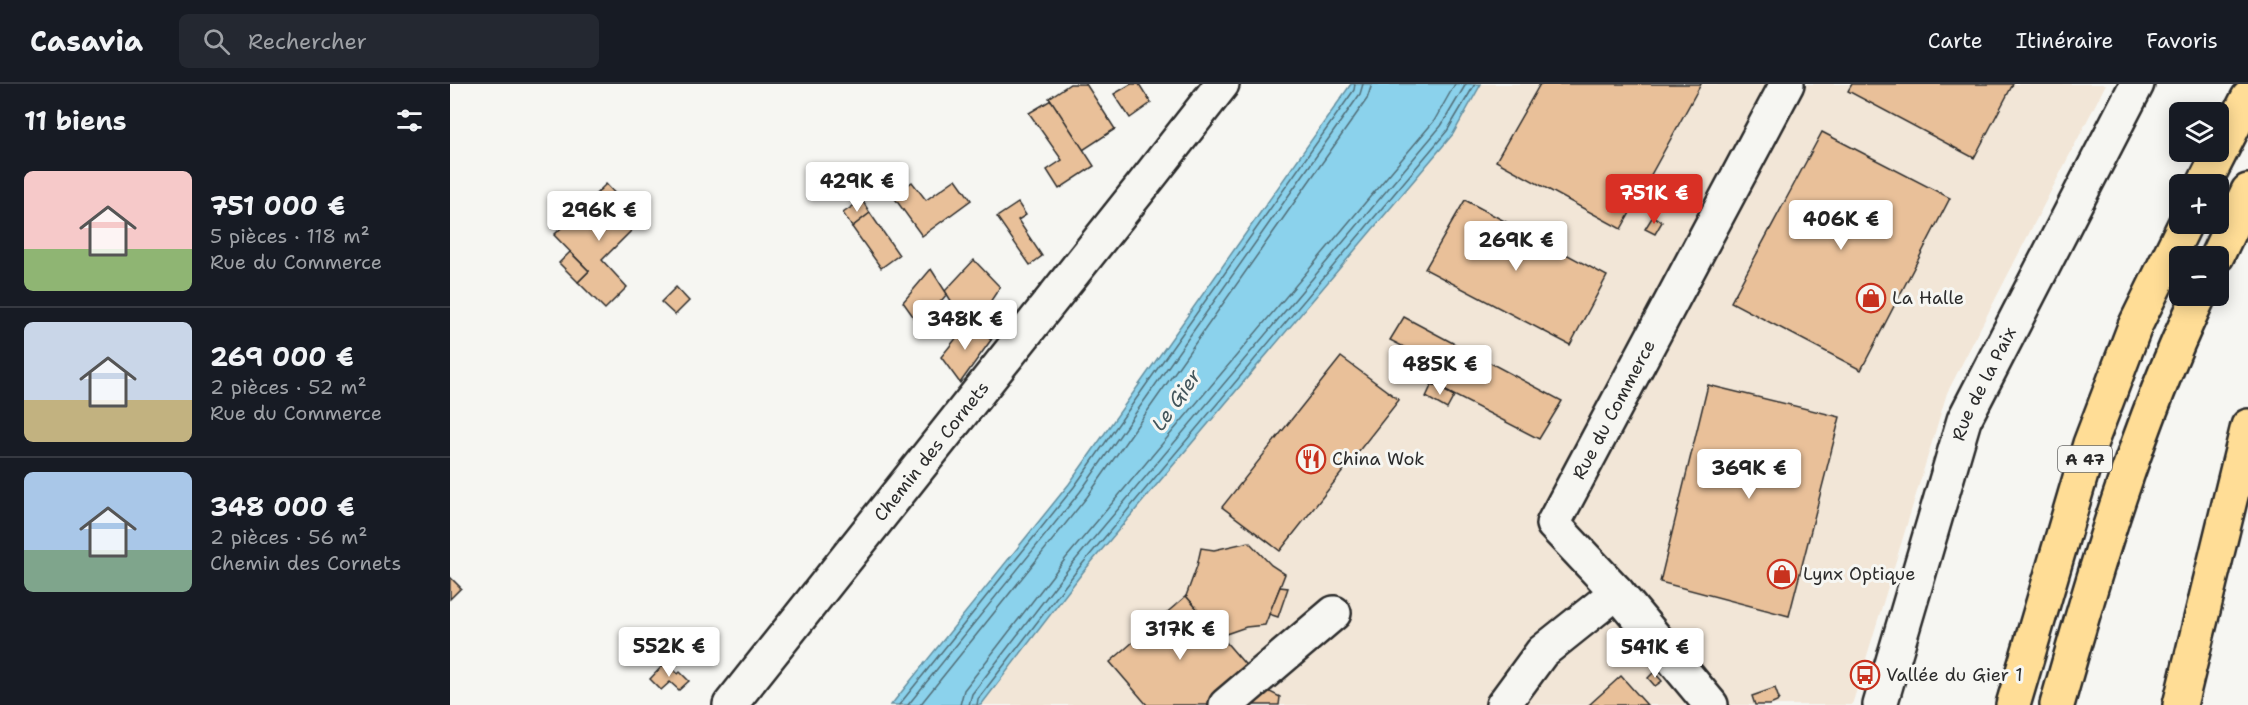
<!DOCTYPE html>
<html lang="fr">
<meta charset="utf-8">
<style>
body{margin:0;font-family:"Shantell Sans",sans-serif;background:#242831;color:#f1f3f6;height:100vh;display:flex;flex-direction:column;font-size:22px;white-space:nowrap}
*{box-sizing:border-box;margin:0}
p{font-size:20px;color:#9ea1a6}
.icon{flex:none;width:33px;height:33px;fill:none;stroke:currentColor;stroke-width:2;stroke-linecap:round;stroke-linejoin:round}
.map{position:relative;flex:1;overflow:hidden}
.sheet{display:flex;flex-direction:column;background:#171b24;width:450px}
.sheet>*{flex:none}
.controls{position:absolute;left:1719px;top:18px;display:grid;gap:12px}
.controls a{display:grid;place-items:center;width:60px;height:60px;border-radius:9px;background:#171b24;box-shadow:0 3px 15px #0003;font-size:30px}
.price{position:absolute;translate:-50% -51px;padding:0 14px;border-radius:6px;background:#fff;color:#222;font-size:20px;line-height:39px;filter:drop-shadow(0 2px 3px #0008)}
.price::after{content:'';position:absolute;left:50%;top:36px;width:18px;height:14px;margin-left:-9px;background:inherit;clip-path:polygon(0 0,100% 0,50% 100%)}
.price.current{background:#d93025;color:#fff}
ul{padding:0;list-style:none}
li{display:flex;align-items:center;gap:18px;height:150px;padding:0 24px}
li+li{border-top:2px solid #363941}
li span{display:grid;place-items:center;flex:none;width:168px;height:120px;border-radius:9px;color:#555}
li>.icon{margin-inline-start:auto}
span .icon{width:72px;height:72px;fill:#fffc;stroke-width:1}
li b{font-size:26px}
h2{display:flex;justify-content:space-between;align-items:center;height:72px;padding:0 24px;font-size:26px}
header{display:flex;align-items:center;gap:36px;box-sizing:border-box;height:84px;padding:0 30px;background:#171b24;border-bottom:2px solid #363941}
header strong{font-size:28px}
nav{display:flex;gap:33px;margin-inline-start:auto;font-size:21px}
.search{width:420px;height:54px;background:#242831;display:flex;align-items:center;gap:15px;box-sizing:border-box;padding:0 21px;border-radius:9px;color:#9ea1a6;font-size:22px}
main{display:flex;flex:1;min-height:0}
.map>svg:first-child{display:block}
.built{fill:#f2e6d7}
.water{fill:#8bd2ec;stroke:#658f9f;stroke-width:1.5}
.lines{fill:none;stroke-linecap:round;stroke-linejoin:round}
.shore{stroke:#516e78;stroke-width:1.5}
.building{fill:#e9c099;stroke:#2b2b2b;stroke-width:1.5}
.minor-casing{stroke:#2b2b2b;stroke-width:38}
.major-casing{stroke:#2b2b2b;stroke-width:38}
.highway-casing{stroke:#2b2b2b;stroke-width:38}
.minor{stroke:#f6f6f2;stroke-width:33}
.major{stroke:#ffdd96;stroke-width:33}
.highway{stroke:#ffdd96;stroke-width:33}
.labels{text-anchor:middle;stroke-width:6;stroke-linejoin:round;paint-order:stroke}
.shield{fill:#f6f6f2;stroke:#686867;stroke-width:1.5}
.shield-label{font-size:16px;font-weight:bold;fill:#2b2b2b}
.poi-label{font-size:18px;fill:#2b2b2b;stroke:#f6f6f2;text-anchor:start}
.street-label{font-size:18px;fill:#2b2b2b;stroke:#f6f6f2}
.water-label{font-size:20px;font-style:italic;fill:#43555b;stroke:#f6f6f2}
</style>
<header>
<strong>Casavia</strong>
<div class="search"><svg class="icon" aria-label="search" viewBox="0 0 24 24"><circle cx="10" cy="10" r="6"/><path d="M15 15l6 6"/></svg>Rechercher</div>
<nav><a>Carte</a><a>Itinéraire</a><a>Favoris</a></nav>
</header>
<main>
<section class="sheet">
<h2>11 biens<svg class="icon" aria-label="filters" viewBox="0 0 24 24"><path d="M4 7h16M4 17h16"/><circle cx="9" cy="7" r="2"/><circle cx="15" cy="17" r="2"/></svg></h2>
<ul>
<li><span style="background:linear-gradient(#f6c9c9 65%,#8fb573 0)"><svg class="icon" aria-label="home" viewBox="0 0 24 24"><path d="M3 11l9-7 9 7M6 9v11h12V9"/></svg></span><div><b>751 000 €</b><p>5 pièces · 118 m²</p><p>Rue du Commerce</p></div></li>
<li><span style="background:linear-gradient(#c9d6e8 65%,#c2b280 0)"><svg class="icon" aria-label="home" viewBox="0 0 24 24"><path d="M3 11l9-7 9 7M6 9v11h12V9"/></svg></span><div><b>269 000 €</b><p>2 pièces · 52 m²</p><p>Rue du Commerce</p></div></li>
<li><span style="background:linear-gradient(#a9c7e8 65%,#7fa58c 0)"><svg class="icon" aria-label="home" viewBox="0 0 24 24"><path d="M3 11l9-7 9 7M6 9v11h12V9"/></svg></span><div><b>348 000 €</b><p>2 pièces · 56 m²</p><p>Chemin des Cornets</p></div></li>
</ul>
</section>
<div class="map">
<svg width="1798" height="621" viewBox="0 0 1798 621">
<rect width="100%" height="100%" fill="#f6f6f2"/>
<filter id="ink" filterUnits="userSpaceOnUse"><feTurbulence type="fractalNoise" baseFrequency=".0167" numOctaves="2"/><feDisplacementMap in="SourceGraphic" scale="12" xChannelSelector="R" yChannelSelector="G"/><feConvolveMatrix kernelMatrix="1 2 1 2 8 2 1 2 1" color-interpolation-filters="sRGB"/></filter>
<g filter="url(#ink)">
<!-- built -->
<polygon class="built" points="1031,0 1656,0 1497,309 1402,621 531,621 633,488 1003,50"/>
<!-- water -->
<polygon class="water" points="901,0 1031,0 1003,50 633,488 531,621 441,621 619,400"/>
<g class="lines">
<!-- shore -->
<g class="shore">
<polyline points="449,621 624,403 904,6 905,0"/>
<polyline points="458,621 630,408 910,10 913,0"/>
<polyline points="470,621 637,413 917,15 922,0"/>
<polyline points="510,621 514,606 616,474 984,37 1005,0"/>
<polyline points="519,621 522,610 622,480 991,42 1016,0"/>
<polyline points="527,621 528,615 628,485 997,47 1025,0"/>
</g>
</g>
<!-- building -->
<g class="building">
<polygon points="620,0 636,0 665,45 633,66 599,14"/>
<polygon points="681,0 689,0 701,19 680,34 664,10"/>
<polygon points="1090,0 1251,0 1171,145 1046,77"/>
<polygon points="1402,0 1563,0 1524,74 1398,7"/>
<polygon points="601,16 644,82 609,105 597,86 612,76 579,29"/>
<polygon points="1372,48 1500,114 1411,286 1281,218"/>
<polygon points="506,95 521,116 472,152 443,112 462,98 476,116"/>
<polygon points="156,100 191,137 152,176 177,203 155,225 128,198 139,187 104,151"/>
<polygon points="412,116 420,129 402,143 393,129"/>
<polygon points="1015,116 1157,192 1120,261 975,185"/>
<polygon points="568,119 576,131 568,136 592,172 580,181 547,133"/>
<polygon points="420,129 449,171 431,184 402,143"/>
<polygon points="1203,132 1212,138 1205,150 1195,145"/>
<polygon points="120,168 139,187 128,198 109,179"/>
<polygon points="524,176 550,203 536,224 554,238 541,256 520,237 516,241 495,207"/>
<polygon points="481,185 497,210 470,242 453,218"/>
<polygon points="226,203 239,217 225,231 211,218"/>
<polygon points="954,233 1112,317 1089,355 961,289 966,281 952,275 958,265 940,256"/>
<polygon points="520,237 541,256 510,299 491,273"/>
<polygon points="891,273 949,316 830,467 772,423"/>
<polygon points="982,300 1004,312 997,325 976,313"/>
<polygon points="1258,301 1390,333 1339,532 1210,498"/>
<polygon points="799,458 821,481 835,490 815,541 796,543 770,552 736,512 747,482 751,464 764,466"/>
<polygon points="0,493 11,504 0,515"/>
<polygon points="830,503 838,504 828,533 819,530"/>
<polygon points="736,512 800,586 759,621 697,621 660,578"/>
<polygon points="216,578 228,590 230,588 239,597 229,606 220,598 211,606 200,595"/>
<polygon points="1204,588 1212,597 1205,602 1198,594"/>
<polygon points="1171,592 1197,621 1139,621"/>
<polygon points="810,603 830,613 829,621 791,621"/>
<polygon points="1325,604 1329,615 1327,618 1320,621 1305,621 1302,612"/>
</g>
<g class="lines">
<!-- minor casing -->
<g class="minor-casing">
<g id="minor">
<path id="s1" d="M280 621 693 101 772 0"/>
<polyline points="776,621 884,529"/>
<polyline points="1053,621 1092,568 1167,508"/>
<path id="s2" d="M1261 621 1167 508 1103 440 1337 0"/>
<path id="s3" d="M1430 621 1514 336 1687 0"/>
</g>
</g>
<!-- major casing -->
<g class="major-casing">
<polyline id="major" points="1730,621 1798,342"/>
</g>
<!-- highway casing -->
<g class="highway-casing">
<g id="highway">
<polyline points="1754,100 1798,14"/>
<polyline points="1767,172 1798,107"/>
<polyline points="1563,621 1640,360 1685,242 1735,140"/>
<path d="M1607 621C1646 482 1687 343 1749 212"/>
</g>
</g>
<!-- minor -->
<use href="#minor" class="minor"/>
<!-- major -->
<use href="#major" class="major"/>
<!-- highway -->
<use href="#highway" class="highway"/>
</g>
</g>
<!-- icons -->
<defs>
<g id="shop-ring" transform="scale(1.5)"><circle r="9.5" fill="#f6f6f2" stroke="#c8321e" stroke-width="1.5"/><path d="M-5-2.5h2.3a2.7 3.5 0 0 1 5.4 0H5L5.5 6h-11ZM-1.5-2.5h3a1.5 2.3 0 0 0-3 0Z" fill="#c8321e"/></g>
<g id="restaurant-ring" transform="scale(1.5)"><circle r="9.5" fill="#f6f6f2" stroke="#c8321e" stroke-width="1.5"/><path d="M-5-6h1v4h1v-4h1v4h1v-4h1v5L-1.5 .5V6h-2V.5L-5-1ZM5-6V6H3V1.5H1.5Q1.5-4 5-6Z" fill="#c8321e"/></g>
<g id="bus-ring" transform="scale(1.5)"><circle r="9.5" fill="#f6f6f2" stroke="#c8321e" stroke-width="1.5"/><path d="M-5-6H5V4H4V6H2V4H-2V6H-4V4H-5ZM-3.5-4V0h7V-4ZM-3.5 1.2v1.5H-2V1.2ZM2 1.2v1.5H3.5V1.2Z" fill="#c8321e"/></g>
</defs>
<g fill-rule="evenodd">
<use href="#shop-ring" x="1421" y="214"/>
<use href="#restaurant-ring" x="861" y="375"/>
<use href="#shop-ring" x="1332" y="490"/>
<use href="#bus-ring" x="1415" y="591"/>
</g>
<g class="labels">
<!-- shield labels -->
<rect class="shield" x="1608" y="362" width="54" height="26" rx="4.5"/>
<g class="shield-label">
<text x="1635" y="381">A 47</text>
</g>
<!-- poi labels -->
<g class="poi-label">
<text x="1442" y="220">La Halle</text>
<text x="882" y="381">China Wok</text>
<text x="1353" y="496">Lynx Optique</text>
<text x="1436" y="597">Vallée du Gier 1</text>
</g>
<!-- street labels -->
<g class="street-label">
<text dy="6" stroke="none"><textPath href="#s3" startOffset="338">Rue de la Paix</textPath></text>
<text dy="6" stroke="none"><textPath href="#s2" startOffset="370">Rue du Commerce</textPath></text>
<text dy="6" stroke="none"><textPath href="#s1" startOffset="324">Chemin des Cornets</textPath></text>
</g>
<!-- water labels -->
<g class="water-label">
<text transform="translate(726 316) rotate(-55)" y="7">Le Gier</text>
</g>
</g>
</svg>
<div class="controls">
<a><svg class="icon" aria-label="layers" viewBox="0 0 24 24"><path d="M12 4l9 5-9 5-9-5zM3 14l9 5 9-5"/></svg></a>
<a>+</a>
<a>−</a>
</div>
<b class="price" style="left:407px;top:129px">429K €</b>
<b class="price current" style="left:1204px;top:141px">751K €</b>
<b class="price" style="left:149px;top:158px">296K €</b>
<b class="price" style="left:1391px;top:167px">406K €</b>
<b class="price" style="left:1066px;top:188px">269K €</b>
<b class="price" style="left:515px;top:267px">348K €</b>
<b class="price" style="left:990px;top:312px">485K €</b>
<b class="price" style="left:1299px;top:416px">369K €</b>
<b class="price" style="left:730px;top:577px">317K €</b>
<b class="price" style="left:219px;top:594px">552K €</b>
<b class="price" style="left:1205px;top:595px">541K €</b>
</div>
</main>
